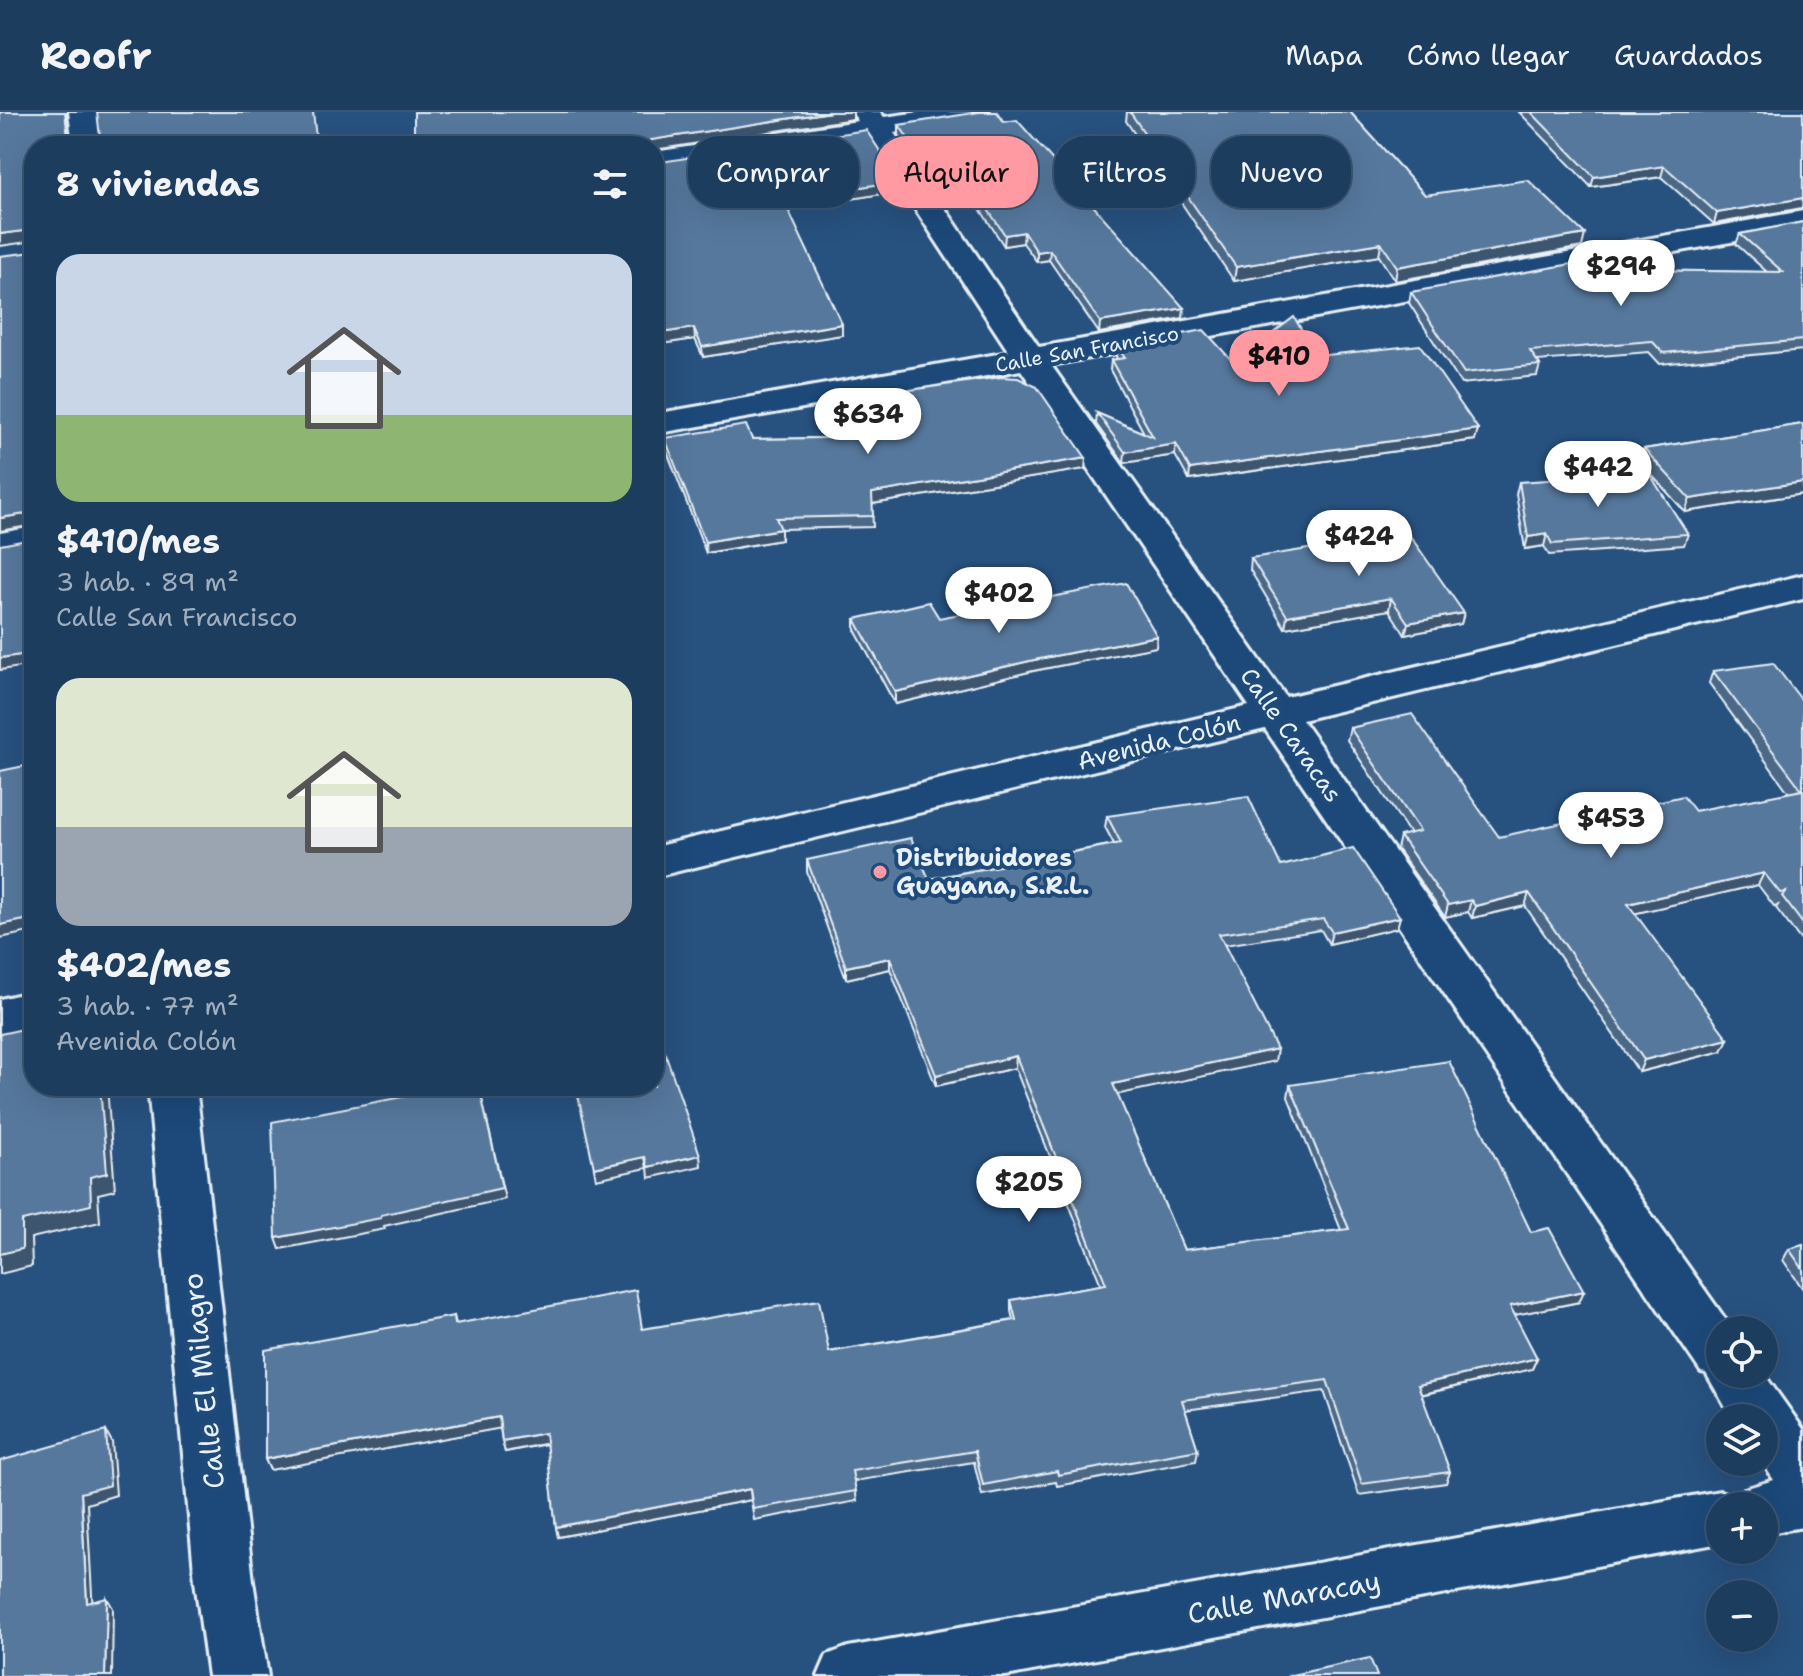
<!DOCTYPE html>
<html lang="es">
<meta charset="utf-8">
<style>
body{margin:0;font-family:"Shantell Sans",sans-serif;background:#254465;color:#f1f3f6;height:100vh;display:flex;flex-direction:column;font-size:30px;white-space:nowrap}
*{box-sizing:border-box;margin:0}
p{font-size:26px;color:#a0aebd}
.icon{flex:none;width:44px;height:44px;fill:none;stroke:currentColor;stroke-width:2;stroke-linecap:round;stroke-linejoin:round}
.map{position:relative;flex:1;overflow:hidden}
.panel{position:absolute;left:24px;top:24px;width:640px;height:960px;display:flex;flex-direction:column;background:#1d3d5f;border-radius:32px;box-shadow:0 8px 32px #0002,0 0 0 2px #3b5674}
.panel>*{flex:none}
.banner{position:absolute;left:688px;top:24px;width:760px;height:72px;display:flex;gap:16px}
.tools{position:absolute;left:1706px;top:1204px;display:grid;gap:16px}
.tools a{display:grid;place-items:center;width:72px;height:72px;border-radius:50%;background:#1d3d5f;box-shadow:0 8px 32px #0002,0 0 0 2px #3b5674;font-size:40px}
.price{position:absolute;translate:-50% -68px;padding:0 18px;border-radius:28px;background:#fff;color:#222;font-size:26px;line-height:52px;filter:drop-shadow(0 2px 4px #0008)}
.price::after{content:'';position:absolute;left:50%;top:48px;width:24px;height:18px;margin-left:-12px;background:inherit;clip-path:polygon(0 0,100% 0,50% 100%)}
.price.on{background:#ff9aa2;color:#111}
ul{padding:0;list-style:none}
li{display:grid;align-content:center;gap:16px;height:424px;padding:0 32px}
li span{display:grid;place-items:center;height:248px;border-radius:24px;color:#555}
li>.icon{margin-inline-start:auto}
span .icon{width:144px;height:144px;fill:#fffc;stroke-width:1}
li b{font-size:34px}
h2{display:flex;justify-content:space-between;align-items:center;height:96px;padding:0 32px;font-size:34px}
.tag{padding:0 28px;border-radius:32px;background:#1d3d5f;box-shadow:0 8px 32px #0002,0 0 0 2px #3b5674;font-size:28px;line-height:72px}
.tag.on{background:#ff9aa2;color:#111}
header{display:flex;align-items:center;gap:48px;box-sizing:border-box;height:112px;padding:0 40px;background:#1d3d5f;border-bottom:2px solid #3b5674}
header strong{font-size:38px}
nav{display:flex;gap:44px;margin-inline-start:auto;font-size:28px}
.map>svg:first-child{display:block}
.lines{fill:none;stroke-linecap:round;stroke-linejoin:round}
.minor-casing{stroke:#e8f1f8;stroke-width:6}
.minor{fill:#1f4a7a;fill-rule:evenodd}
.wall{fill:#4b6787;stroke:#e8f1f8;stroke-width:2}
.shaded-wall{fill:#3d546e;stroke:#e8f1f8;stroke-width:2}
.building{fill:#57789d;stroke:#e8f1f8;stroke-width:2}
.poi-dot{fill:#ff9aa2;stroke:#1f4a7a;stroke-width:3}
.labels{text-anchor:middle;stroke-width:8;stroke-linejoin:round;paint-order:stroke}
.far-street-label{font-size:20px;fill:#e8f1f8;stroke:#1f4a7a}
.street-label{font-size:24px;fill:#e8f1f8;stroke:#1f4a7a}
.poi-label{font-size:24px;font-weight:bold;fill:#e8f1f8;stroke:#1f4a7a;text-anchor:start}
.near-street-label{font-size:28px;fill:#e8f1f8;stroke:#1f4a7a}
</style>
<header>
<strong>Roofr</strong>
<nav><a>Mapa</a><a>Cómo llegar</a><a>Guardados</a></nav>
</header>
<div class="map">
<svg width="1803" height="1564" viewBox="0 0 1803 1564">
<rect width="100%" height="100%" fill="#27517f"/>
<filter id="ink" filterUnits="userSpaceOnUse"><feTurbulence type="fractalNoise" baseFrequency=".0125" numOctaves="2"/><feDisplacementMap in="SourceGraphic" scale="16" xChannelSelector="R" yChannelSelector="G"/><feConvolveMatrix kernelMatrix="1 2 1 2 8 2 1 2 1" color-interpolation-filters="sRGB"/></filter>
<g filter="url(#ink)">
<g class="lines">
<!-- minor casing -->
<g class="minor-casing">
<g id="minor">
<polygon points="69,0 97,0 101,34 73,34"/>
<polygon points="852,0 880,0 884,5 920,0 989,0 985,6 975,8 894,21 1039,235 1803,99 1803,117 1051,253 1286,585 1803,463 1803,487 1302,608 1733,1218 1720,1218 1720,1262 1764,1262 1803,1317 1803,1415 1764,1422 1764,1394 1720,1394 1720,1431 1006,1564 818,1564 827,1543 848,1535 1720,1379 1740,1386 1744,1377 1774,1368 1762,1350 1764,1306 1732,1306 1706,1261 1701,1260 1265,617 654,765 654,735 1249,594 1021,258 654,322 654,302 1009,240 868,25 654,58 654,40 858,9"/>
<polygon points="34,415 34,437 0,443 0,421"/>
<polygon points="34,879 34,915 0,923 0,887"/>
<polygon points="148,974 196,974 253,1469 268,1564 208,1564 195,1469"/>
</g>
</g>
<!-- minor -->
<use href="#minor" class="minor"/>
</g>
<!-- wall -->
<g class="wall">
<polygon points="1127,0 1350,0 1425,83 1582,135 1395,169 1379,144 1234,169 1126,9"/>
<polygon points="1519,0 1803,0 1803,96 1714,112 1661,65 1591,75"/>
<polygon points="1004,10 1183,206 1099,221 1049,148 1037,150 1023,131 1004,134 962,69 934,74 899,23 899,13"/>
<polygon points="654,51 900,79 788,97 842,223 703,245 695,227 654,233"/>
<polygon points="1803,110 1803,238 1660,252 1649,240 1537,249 1540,253 1537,264 1461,272 1409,191 1411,180 1620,158 1767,160 1736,132 1740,122"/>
<polygon points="1116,234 1234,251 1317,244 1478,317 1475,328 1189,368 1175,343 1124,351 1096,312 1097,301 1144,321 1110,258 1111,248 1117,247 1116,244"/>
<polygon points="875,283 1086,346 1085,357 872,392 873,415 781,417 781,428 706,441 666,337 665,326 752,327 889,325 875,294"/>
<polygon points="1803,312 1803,382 1685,400 1640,350 1644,337"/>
<polygon points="1519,370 1688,422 1684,433 1549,443 1544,434 1525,437 1516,382"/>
<polygon points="1251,446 1464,501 1461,512 1405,523 1389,498 1285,516 1250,458"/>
<polygon points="939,506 1157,524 1156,535 1033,559 895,592 855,518 855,507"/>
<polygon points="1713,559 1803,590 1803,831 1776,796 1778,793 1774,794 1758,773 1635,801 1722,939 1639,960 1525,794 1472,806 1468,800 1445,805 1397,737 1400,724 1410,722 1347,628 1350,616 1499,725 1695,699 1789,681 1709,571"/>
<polygon points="1107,704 1281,754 1397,816 1329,832 1321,818 1224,833 1275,949 1117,982 1184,1138 1341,1118 1288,985 1290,973 1531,1120 1579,1190 1514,1203 1537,1246 1532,1257 1421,1283 1450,1360 1446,1371 1359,1383 1324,1279 1185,1298 1198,1338 1196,1349 1057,1374 1056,1370 982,1383 974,1350 854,1369 857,1389 754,1408 751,1388 558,1425 556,1415 547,1332 505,1340 502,1329 500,1316 270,1358 265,1347 454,1204 456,1212 829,1240 1013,1208 1011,1199 1011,1188 1101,1173 1015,956 936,974 890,857 846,867 807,760 807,748 929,767 1114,732 1105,715"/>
<polygon points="1803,1133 1803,1177 1783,1148 1789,1137"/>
</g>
<!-- shaded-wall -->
<g class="shaded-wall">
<polygon points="65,0 67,0 71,34 68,26"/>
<polygon points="831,0 853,0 853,7 654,38 654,34 651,34 651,28"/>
<polygon points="1664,54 1661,65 1591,75 1594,65"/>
<polygon points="962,59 962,69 934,74 934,64"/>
<polygon points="900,69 900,79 784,98 783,87"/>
<polygon points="1803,86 1802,96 1714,112 1717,101"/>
<polygon points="32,118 34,129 0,134 0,122"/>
<polygon points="1024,120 1023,131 1004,134 1005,123"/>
<polygon points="1585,122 1582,135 1395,169 1397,155"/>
<polygon points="1381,131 1379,144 1234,169 1236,155"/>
<polygon points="1050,138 1049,148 1037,150 1037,140"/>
<polygon points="1184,196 1183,206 1099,221 1100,210"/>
<polygon points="842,212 842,223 703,245 702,235"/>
<polygon points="694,216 695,227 654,233 654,222"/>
<polygon points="1478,317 1475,328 1189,368 1190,357"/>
<polygon points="1176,332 1175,343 1124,351 1125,340"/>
<polygon points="1086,346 1085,357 872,392 872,381"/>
<polygon points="1803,370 1803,382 1685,400 1690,387"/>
<polygon points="32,401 34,413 0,419 0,406"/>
<polygon points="781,417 781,428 706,441 705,430"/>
<polygon points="1547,422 1544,434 1525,437 1528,425"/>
<polygon points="1391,486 1389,498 1285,516 1287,504"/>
<polygon points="1464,501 1461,512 1405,523 1408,511"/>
<polygon points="1157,524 1156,535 1033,559 895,592 895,580 1034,548"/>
<polygon points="34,541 34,553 0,558 0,546"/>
<polygon points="1764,761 1758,773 1624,804 1628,792"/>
<polygon points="1529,781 1525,794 1472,806 1475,794"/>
<polygon points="1471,788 1468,800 1445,805 1448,793"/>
<polygon points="1400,805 1397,816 1329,832 1332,820"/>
<polygon points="34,806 34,819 0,826 0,813"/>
<polygon points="890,846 890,857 846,867 846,855"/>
<polygon points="1728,927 1722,939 1639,960 1644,948"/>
<polygon points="1277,937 1275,949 1111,984 1113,972"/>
<polygon points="1016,944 1015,956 936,974 936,963"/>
<polygon points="100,974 107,974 115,1078 98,1082 100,1110 31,1126 32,1154 0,1162 0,1142 22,1109 90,1065"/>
<polygon points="479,974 505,1087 384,1114 385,1117 280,1137 276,1126 381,1103"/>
<polygon points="700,1043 701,1054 649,1066 648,1055"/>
<polygon points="645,1045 647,1056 596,1067 594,1056"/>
<polygon points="1584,1179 1579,1190 1505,1205 1510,1194"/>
<polygon points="1537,1246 1532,1257 1414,1284 1418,1273"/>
<polygon points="499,1305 502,1316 270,1358 265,1347"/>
<polygon points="106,1319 112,1330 116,1383 87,1392 93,1501 87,1491 81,1381"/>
<polygon points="545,1321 548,1331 505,1340 502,1329"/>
<polygon points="750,1377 751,1388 558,1425 556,1415"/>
<polygon points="107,1486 113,1496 112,1564 105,1564"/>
</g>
<!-- building -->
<g class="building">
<polygon points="0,0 65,0 68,26 100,25 97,0 313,0 317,34 34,34 34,541 0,546 0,433 32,427 32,401 0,406 0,144 33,140 32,118 0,122"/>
<polygon points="414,0 831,0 651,28 651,34 414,34"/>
<polygon points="979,0 997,0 1004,10 1017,8 1184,196 1100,210 1050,138 1037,140 1024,120 1005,123 962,59 934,64 899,13"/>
<polygon points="1130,0 1350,0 1425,83 1528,68 1585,122 1397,155 1381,131 1236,155"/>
<polygon points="1531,0 1803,0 1803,86 1717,101 1664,54 1594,65"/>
<polygon points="866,18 900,69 783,87 842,212 702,235 694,216 654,222 654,51"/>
<polygon points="1803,110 1803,228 1663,241 1652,229 1530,239 1540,253 1464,261 1411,180 1606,146 1620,158 1783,160 1740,122"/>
<polygon points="1294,205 1317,244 1420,233 1478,317 1190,357 1176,332 1125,340 1097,301 1153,325 1111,248 1125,246 1116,234 1204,218 1234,251"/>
<polygon points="1001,265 1018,266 1037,275 1086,346 872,381 873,404 776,406 781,417 705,430 665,326 746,313 752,327 894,325 875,283"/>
<polygon points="1803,312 1803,370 1690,387 1644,337"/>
<polygon points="1649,361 1688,422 1552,432 1547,422 1528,425 1519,370"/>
<polygon points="1408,421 1464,501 1408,511 1391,486 1287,504 1251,446"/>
<polygon points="1126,471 1157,524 1034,548 895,580 855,507 929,490 939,506"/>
<polygon points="1773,551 1803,590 1803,812 1782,784 1786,780 1780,781 1764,761 1628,792 1728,927 1644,948 1529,781 1475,794 1471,788 1448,793 1400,724 1420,719 1350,616 1412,602 1499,725 1683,684 1695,699 1802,678 1713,559"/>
<polygon points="34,652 34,806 0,813 0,659"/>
<polygon points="1248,684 1281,754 1353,736 1400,805 1332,820 1323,807 1219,822 1277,937 1113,972 1184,1138 1349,1117 1290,973 1449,949 1531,1120 1549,1116 1584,1179 1510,1194 1537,1246 1418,1273 1450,1360 1362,1372 1327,1268 1182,1288 1198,1338 1058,1363 1057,1359 983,1373 975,1339 852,1359 856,1379 753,1397 750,1377 556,1415 545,1321 502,1329 499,1305 265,1347 265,1238 454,1204 455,1212 636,1178 642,1217 819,1188 829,1240 1016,1208 1011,1188 1106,1172 1016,944 936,963 890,846 846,855 807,748 911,726 929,767 1121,731 1107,704"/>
<polygon points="29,888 34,890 34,974 100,974 107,1061 90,1065 91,1093 22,1109 22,1137 0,1142 0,922 28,916"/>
<polygon points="654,908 700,1043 648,1055 645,1045 594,1056 576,974 654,974"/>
<polygon points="421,974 479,974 502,1076 381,1103 381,1106 276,1126 272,1010 423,981"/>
<polygon points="1803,1133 1803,1157 1789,1137"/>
<polygon points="106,1319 110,1373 81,1381 87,1491 107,1486 105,1564 0,1564 0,1349"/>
<polygon points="1370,1546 1377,1564 1287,1564"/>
</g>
</g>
<!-- markers -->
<circle class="poi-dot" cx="880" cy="760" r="8"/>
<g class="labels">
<!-- far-street labels -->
<g class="far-street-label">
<text transform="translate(1087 237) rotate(-10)" y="7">Calle San Francisco</text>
</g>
<!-- street labels -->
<g class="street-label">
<text transform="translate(1291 623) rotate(55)" y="8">Calle Caracas</text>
<text transform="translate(1159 630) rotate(-14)" y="8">Avenida Colón</text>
</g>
<!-- poi labels -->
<g class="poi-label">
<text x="896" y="754">Distribuidores<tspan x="896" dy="28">Guayana, S.R.L.</tspan></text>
</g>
<!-- near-street labels -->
<g class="near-street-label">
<text transform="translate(203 1269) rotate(-96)" y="10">Calle El Milagro</text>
<text transform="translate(1284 1485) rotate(-10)" y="10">Calle Maracay</text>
</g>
</g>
</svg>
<div class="tools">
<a><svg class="icon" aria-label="locate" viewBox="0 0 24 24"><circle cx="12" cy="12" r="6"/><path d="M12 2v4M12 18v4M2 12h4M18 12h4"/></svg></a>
<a><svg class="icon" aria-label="layers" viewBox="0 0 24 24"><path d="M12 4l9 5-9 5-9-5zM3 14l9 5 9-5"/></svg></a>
<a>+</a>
<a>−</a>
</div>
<b class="price" style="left:1621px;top:196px">$294</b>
<b class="price on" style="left:1279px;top:286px">$410</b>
<b class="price" style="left:868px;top:344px">$634</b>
<b class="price" style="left:1598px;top:397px">$442</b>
<b class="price" style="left:1359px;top:466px">$424</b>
<b class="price" style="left:999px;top:523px">$402</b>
<b class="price" style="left:1611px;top:748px">$453</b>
<b class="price" style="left:1029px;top:1112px">$205</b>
<div class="banner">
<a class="tag">Comprar</a>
<a class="tag on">Alquilar</a>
<a class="tag">Filtros</a>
<a class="tag">Nuevo</a>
</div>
<section class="panel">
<h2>8 viviendas<svg class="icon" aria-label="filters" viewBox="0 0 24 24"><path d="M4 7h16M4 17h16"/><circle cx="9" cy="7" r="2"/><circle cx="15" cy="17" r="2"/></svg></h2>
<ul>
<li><span style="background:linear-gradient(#c9d6e8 65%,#8fb573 0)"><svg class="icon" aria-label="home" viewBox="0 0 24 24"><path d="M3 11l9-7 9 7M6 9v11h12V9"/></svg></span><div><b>$410/mes</b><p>3 hab. · 89 m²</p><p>Calle San Francisco</p></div></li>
<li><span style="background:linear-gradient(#dfe7d0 60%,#9aa5b1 0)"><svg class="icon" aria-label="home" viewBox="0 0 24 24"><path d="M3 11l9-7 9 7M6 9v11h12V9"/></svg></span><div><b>$402/mes</b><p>3 hab. · 77 m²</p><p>Avenida Colón</p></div></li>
</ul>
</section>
</div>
